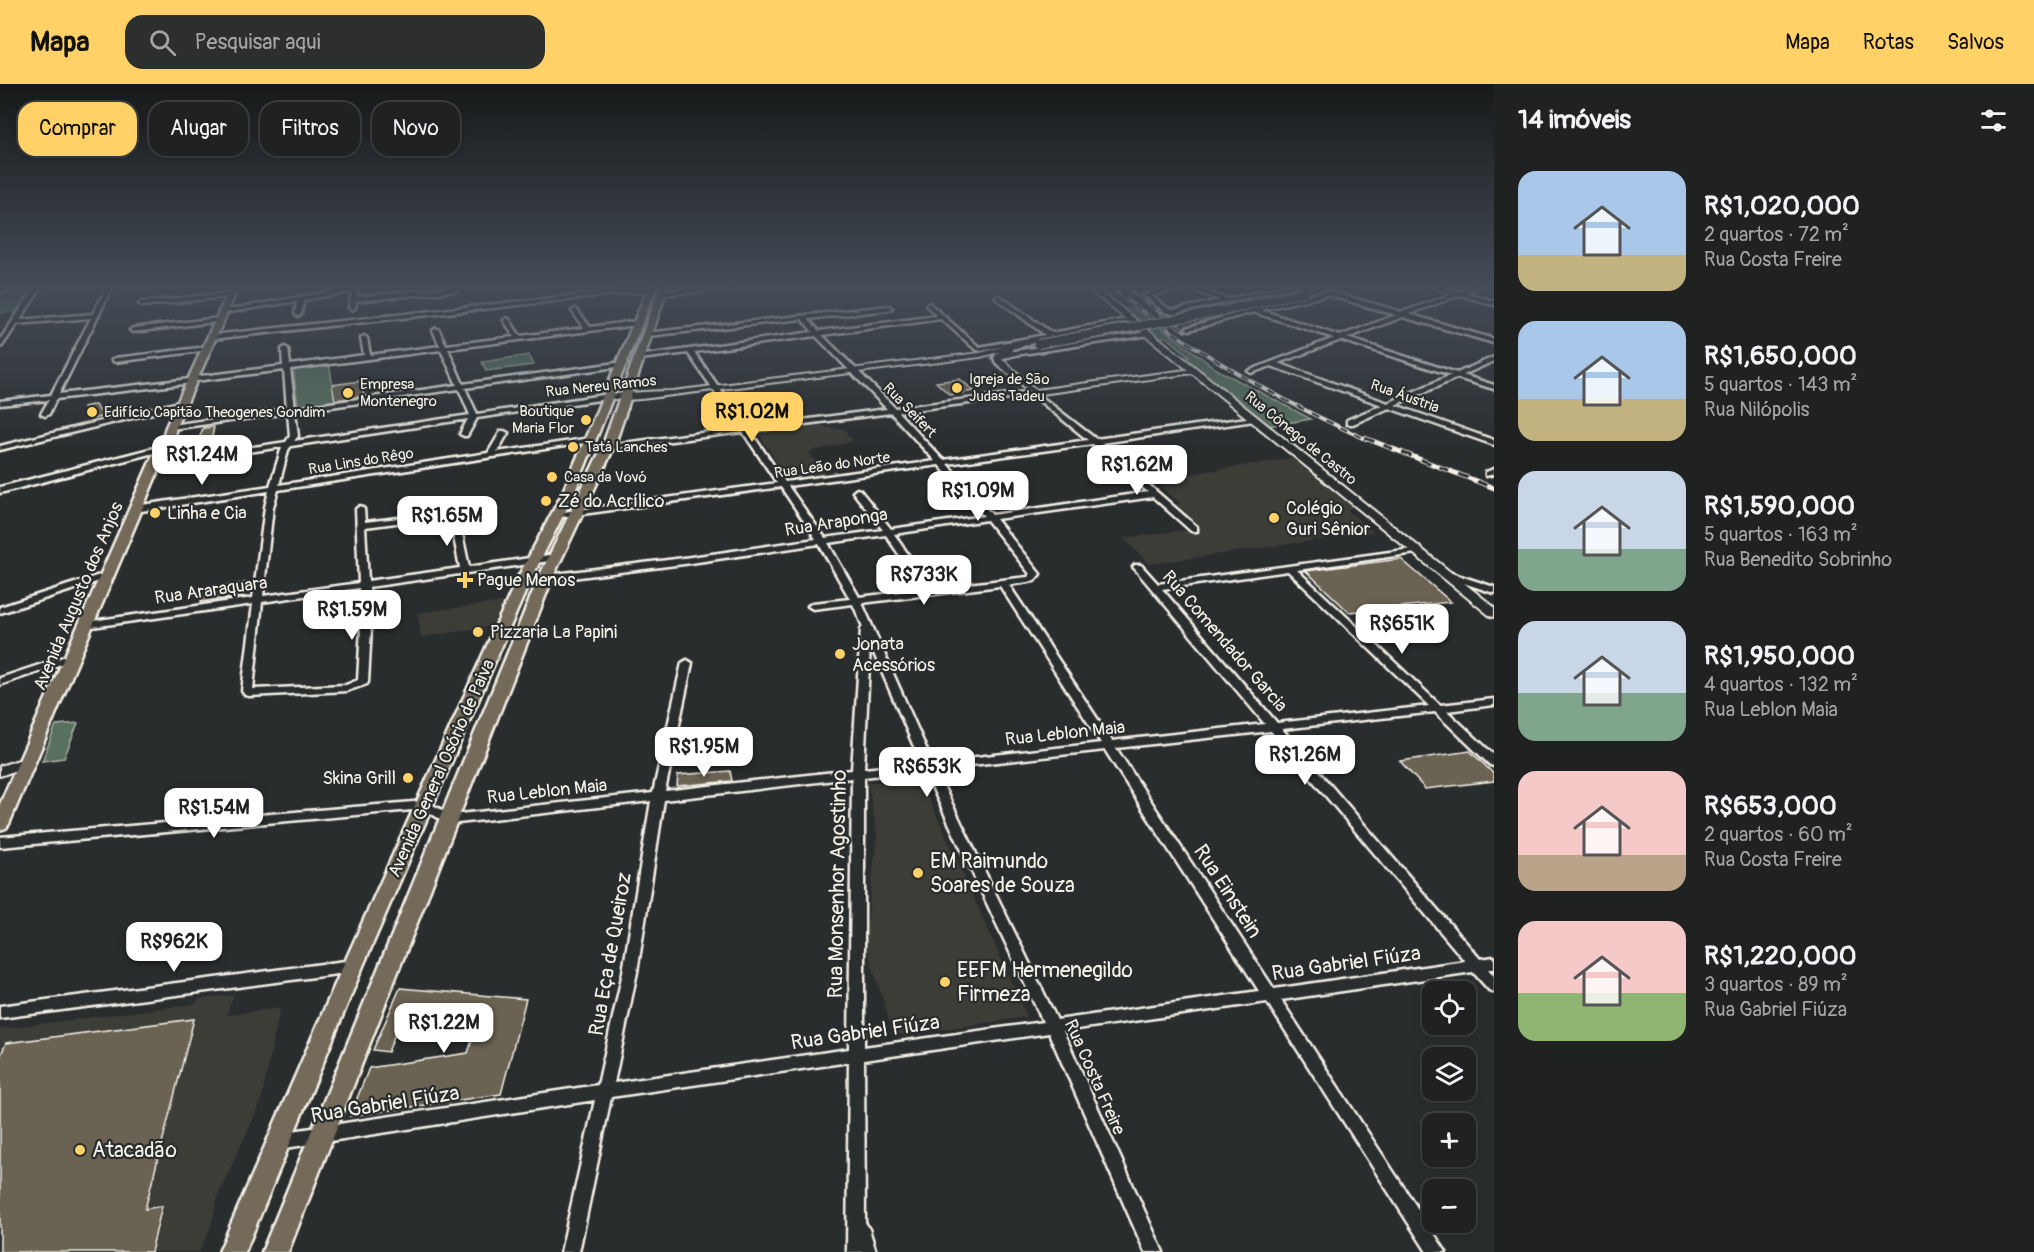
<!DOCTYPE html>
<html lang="pt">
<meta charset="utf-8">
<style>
body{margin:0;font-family:Pangolin,sans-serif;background:#2d2f2f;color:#f1f3f6;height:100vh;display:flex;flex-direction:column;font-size:22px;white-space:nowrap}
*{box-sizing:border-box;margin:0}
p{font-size:20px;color:#a2a4a5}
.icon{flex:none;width:33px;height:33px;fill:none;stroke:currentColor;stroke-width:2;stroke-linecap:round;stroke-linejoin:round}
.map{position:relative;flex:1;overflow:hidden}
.sheet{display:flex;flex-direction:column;background:#202222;width:540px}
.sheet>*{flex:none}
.top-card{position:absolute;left:18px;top:18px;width:570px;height:54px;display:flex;gap:12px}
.controls{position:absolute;left:1422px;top:897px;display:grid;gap:12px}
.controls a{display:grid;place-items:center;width:54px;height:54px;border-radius:12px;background:#202222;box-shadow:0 3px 9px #0003,0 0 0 2px #3d3f40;font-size:30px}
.price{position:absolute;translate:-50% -51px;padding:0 14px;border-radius:12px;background:#fff;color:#222;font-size:20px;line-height:39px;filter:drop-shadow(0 2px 3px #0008)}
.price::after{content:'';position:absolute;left:50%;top:36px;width:18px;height:14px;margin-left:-9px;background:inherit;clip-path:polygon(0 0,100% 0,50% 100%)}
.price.current{background:#ffd166;color:#111}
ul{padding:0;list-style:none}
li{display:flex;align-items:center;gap:18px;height:150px;padding:0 24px}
li span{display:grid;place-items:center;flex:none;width:168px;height:120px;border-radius:18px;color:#555}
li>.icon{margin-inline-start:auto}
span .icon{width:72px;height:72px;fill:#fffc;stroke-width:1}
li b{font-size:26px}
h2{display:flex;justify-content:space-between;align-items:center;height:72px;padding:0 24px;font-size:26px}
.chip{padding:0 21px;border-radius:18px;background:#202222;box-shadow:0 3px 9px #0003,0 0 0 2px #3d3f40;font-size:21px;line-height:54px}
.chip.current{background:#ffd166;color:#111}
header{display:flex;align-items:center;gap:36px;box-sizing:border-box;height:84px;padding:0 30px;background:#ffd166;color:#111}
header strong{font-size:28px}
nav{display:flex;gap:33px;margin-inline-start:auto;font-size:21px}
.search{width:420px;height:54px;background:#2d2f2f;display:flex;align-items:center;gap:15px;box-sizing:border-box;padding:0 21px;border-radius:18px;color:#a2a4a5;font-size:22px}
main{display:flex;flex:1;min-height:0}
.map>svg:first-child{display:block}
.built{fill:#3e3d39}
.green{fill:#59715e;stroke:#a6b1a3;stroke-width:1.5}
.building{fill:#6b6353;stroke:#f4f1e8;stroke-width:1.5}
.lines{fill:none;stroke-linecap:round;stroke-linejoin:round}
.minor-casing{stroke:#f4f1e8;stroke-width:5}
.tertiary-casing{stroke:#f4f1e8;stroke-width:4}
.secondary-casing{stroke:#f4f1e8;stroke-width:4}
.primary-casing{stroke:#f4f1e8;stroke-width:5}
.minor{fill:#2a2d2e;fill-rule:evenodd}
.tertiary{fill:#2a2d2e;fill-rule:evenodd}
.secondary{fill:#2a2d2e;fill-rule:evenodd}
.primary{fill:#736b5a;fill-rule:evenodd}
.rail-far1-casing{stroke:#f4f1e8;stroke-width:4}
.rail-casing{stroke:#f4f1e8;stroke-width:5}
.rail-far1{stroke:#2a2d2e;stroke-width:2;stroke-dasharray:8;stroke-linecap:butt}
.rail{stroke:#2a2d2e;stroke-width:3;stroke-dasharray:10;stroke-linecap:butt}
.tertiary-bridge-casing{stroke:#f4f1e8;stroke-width:10;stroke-linecap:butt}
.tertiary-bridge{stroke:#2a2d2e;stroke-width:8}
.poi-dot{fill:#ffd166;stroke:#2a2d2e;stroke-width:2}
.labels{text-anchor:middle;stroke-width:4.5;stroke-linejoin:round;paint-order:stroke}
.far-poi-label{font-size:15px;fill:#f4f1e8;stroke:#2a2d2e;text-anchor:start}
.far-street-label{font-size:15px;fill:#f4f1e8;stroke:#2a2d2e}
.poi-label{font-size:18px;fill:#f4f1e8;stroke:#2a2d2e;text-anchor:start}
.street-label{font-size:18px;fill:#f4f1e8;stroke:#2a2d2e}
.near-poi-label{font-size:21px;fill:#f4f1e8;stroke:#2a2d2e;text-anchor:start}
.near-street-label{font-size:21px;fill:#f4f1e8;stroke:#2a2d2e}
</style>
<header>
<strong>Mapa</strong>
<div class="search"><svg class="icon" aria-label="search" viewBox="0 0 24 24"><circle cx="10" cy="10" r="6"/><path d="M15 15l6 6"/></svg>Pesquisar aqui</div>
<nav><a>Mapa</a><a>Rotas</a><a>Salvos</a></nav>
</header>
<main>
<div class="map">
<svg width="1494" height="1168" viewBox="0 0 1494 1168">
<rect width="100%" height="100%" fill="#2a2d2e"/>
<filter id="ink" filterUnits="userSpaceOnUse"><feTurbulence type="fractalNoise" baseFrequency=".0167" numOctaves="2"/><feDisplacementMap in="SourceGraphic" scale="12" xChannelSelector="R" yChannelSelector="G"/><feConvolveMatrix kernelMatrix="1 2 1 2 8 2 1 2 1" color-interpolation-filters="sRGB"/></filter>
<g filter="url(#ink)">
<!-- built -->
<g class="built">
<polygon points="823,341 827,344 844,345 848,350 843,352 851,353 853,357 809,368 826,392 790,398 758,349"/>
<polygon points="1292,374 1353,424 1346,425 1373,448 1149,480 1124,454 1202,444 1176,421 1181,420 1153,396"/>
<polygon points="503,518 493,542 421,553 418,529"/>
<polygon points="915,693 919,695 938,734 1027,933 894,952 867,864 867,843 877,751 868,699"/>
<polygon points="234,911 226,931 280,924 261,1018 218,1111 211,1142 199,1168 0,1168 0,945 196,920 198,915"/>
</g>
<!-- green -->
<g class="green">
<polygon points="27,202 37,202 20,227 0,229 0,206"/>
<polygon points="1135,224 1218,286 1311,335 1268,342 1183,274 1189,272 1167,253 1159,254 1122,225"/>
<polygon points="529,271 534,281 486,287 482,278"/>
<polygon points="329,278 335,317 298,323 293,283"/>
<polygon points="78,639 64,674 42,677 56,641"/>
</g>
<!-- building -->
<g class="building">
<polygon points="960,295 974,307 950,311 936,298"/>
<polygon points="360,297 364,312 335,316 332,301"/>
<polygon points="92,321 95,321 104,332 92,335 83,323"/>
<polygon points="214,343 211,358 197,360 203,344"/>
<polygon points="1401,475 1451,518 1349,528 1306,487"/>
<polygon points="246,499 244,512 201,518 203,505"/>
<polygon points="1470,667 1494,690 1494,697 1425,705 1400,677"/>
<polygon points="730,687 732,697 677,702 678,691"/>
<polygon points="400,904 526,915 501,1010 350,1032 369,984 468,969 478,936 403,929 388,968 373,966"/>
<polygon points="194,935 145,1125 162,1122 151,1168 0,1168 0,973 6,959"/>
</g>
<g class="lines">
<!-- minor casing -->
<g class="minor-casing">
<g id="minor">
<path d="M36 202H42L20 236 93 230 107 202H113L59 310 190 295 193 293 283 282 282 265 285 263 288 265 290 281 364 271 361 254 364 252 367 254 370 271 440 262 433 246 436 244 439 246 446 261 514 253 504 236 507 234 509 235 520 252 584 244 572 227 575 225 577 226 590 243 637 237 640 239 637 241 448 265 463 300 624 278 627 280 624 282 465 304 477 330 610 310H613V314L477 334 467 352H464L460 350 468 335 291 362 288 366 279 401 488 369 501 347H504L508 349 497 368 591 354 595 356 591 358 278 406 273 423 263 512 359 499 356 425 360 422 364 425 365 438 457 427 469 483 556 470 561 473 556 476 369 503 371 543 368 598 367 600 347 607 249 612 245 611 242 607 253 520 85 544 80 541 85 538 253 514 265 423 269 407 135 428 131 425 135 422 270 402 282 363 155 382 151 380 155 378 286 358 290 352 288 329 171 345 167 343 171 341 287 325 284 286 195 297 192 299 56 315 49 330 45 332 41 330 49 316 0 321V317L51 311 91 234 17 240 2 262 0 263V256ZM441 266 457 301 295 324 290 285ZM459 305 470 331 294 357 298 352 295 328ZM450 432 460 484 368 497 365 443ZM359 504 361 543 358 596 346 601 253 605 262 518Z"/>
<polygon points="240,202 252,202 234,207 231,205"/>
<polygon points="463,202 457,207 356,217 355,224 352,226 349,224 352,209 350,208 304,216 301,230 298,232 295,230 297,217 223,229 220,227 351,204 357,207 357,213"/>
<polygon points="718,202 741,202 738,204 661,211 658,209 661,207"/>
<polygon points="1172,202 1182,202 1151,212 1169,225 1174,226 1220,216 1183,202 1192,202 1227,215 1286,202 1297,202 1174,230 1165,228 1144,211"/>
<path d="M1430 202C1440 202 1447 205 1456 207 1464 208 1473 202 1482 202L1465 209 1494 217V221L1460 211 1409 230 1494 255V259L1403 233 1347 254 1457 289 1494 273V277L1463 291 1494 301V305L1457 294 1395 321 1494 356V361L1389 324 1353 340H1347V336L1382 321 1271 282 1251 289 1248 287 1334 254 1253 228 1189 246 1186 244 1251 225 1328 207 1402 228 1453 210ZM1328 211 1396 231 1340 252 1261 226ZM1341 256 1451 291 1388 319 1278 279Z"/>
<polygon points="652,203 655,205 654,206 212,255 209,253 212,251"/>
<polygon points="230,209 232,210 232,212 142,222 139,220 142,218"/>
<path d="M998 211 1052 249 1132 234 1135 236 981 267 975 265 941 235 822 251 895 324 1034 307 1096 355 1254 333 1258 335 1254 337 1101 359 1197 443V447H1191L1153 413 996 435 1040 490 1034 497 1009 501 1112 657 1265 640 1135 485 1133 483 1135 481H1141L1158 500 1419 464 1421 466 1416 469 1297 486 1440 621 1494 615V621L1447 627 1494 671V682L1490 681 1435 628 1282 645 1480 875 1494 873V885H1488L1494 892V908L1489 906 1473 888 1281 916 1446 1168H1427L1267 918 1063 947 1163 1168H1145L1049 949 864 976 865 1138 869 1145 876 1168H847L849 978 611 1013 579 1168H561L595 1016 279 1065 273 1062 271 1057 273 1052 279 1049 598 1001 623 888 651 717 449 740 423 725 0 763V753L425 717 451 731 653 709 682 579 687 576 692 579 665 707 852 686 861 545 863 543 853 520 813 525 808 522 813 519 850 515 819 460 684 480 523 500 518 497 523 494 684 474 816 455 781 403 553 434 552 432 556 429 777 399 743 348 608 365 604 363 608 361 740 344 688 269 640 275 638 274V272L813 248 802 235 648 252 645 250 646 249 889 222 892 224 889 226 808 235 819 247 937 232 926 221 929 219 979 263 1045 251 996 214 995 213ZM816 252 887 325 747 343 694 268ZM1032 311 1088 356 943 376 898 328ZM891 329 935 377 785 398 750 347ZM1093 360 1148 408 992 431 947 380ZM939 381 984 432 891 445 860 406 857 405 853 408 883 446 825 454 788 402ZM987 436 1030 490 1028 493 859 513 828 459 886 451 906 481 909 482 914 479 894 450ZM1288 487 1429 622 1277 639 1162 505ZM1000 502 1101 659 932 678 862 519ZM870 560 921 679 864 685ZM1271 647 1465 877 1274 905 1116 664ZM1105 666 1259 907 1057 936 935 685ZM924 686 1043 938 864 963V693ZM852 694 849 965 614 999 637 888 664 716Z"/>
<polygon points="220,234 222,235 222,237 133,248 130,246 133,244"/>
<polygon points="1148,248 1151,250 1150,251 1015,271 996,276 993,274 1014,267"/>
<polygon points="207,263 209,264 209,266 115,278 112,276 115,274"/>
<polygon points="183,317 187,319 186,321 0,366 0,362"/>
<polygon points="162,362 165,362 165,366 0,409 0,403"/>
<polygon points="1494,385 1494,390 1486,392 1486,388"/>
<polygon points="1448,488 1494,503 1494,509 1445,493 1443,491 1445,489"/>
<polygon points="106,489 109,490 111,492 109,494 0,529 0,523"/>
<polygon points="72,570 76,571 77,573 76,575 0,601 0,594"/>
<polygon points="353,876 358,878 360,882 358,886 353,888 0,934 0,922"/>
</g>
</g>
<!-- tertiary casing -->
<g class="tertiary-casing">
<g id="tertiary">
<polygon points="12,202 28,202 0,208 0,204"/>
<polygon points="1320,202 1331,202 1304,210 1301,208"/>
<path d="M1034 254H1037V258L1012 265V268L1003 272 1002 275 1036 306 1193 285 1197 287 1193 289 1034 311 995 278V271L999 268 980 273 673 311C656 313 619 320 606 312 610 309 663 307 673 307L980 269Z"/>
<polygon points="28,673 33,674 35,677 33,680 0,692 0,682"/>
</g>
</g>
<!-- secondary casing -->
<g class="secondary-casing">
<polygon id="secondary" points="1085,202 1094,202 1494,523 1494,533 1490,532"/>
</g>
<!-- primary casing -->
<g class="primary-casing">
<g id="primary">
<polygon points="231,202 239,202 176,343 172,362 167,366 9,740 6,744 0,746 0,720 156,364 161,360 166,343"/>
<polygon points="649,202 657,202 574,410 530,497 363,882 245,1168 219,1168 343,882 516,497 562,410"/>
<polygon points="660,202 668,202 614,363 552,495 288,1168 262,1168 538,495 602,363"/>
</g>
</g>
<!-- minor -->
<use href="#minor" class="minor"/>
<!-- tertiary -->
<use href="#tertiary" class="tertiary"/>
<!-- secondary -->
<use href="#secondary" class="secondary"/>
<!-- primary -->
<use href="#primary" class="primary"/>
<!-- rail-far1 casing -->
<g class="rail-far1-casing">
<g id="rail-far1">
<path d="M1108 202C1189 264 1275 315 1368 356"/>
<polyline points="1124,202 1185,247"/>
</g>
</g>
<!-- rail casing -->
<g class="rail-casing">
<polyline id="rail" points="1365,354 1494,404"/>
</g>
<!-- rail-far1 -->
<use href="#rail-far1" class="rail-far1"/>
<!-- rail -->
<use href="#rail" class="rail"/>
<!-- tertiary-bridge casing -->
<g class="tertiary-bridge-casing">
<polyline id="tertiary-bridge" points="1038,260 1222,227 1304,208"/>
</g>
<!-- tertiary-bridge -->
<use href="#tertiary-bridge" class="tertiary-bridge"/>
</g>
</g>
<!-- sky -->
<linearGradient id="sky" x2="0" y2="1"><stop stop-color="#171919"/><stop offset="0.55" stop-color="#444c57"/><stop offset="1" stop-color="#444c57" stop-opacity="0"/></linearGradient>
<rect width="1494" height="366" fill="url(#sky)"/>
<!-- markers -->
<g class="poi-dot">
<circle cx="957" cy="304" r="6"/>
<circle cx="348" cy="309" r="6"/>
<circle cx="92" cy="328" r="6"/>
<circle cx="586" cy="336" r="6"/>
<circle cx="573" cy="363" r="6"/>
<circle cx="552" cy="393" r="6"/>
<circle cx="546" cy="417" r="6"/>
<circle cx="155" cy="429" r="6"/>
<circle cx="1274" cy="434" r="6"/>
<path d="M462 487h6v6h6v6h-6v6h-6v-6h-6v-6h6z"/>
<circle cx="478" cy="548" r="6"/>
<circle cx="840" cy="570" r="6"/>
<circle cx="408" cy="694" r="6"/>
<circle cx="918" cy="789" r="6"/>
<circle cx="945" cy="898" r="6"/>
<circle cx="80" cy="1066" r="6"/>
</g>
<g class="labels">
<!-- far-poi labels -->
<g class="far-poi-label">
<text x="969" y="300">Igreja de São<tspan x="969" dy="17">Judas Tadeu</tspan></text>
<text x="360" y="305">Empresa<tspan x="360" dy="17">Montenegro</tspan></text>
<text x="574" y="332" text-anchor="end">Boutique<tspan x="574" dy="17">Maria Flor</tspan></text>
<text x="104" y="333">Edifício Capitão Theogenes Gondim</text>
<text x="585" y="368">Tatá Lanches</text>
<text x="564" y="398">Casa da Vovó</text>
</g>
<!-- far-street labels -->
<g class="far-street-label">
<text transform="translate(601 302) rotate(-6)" y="5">Rua Nereu Ramos</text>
<text transform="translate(1405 312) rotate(20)" y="5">Rua Áustria</text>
<text transform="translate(910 326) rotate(46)" y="5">Rua Seifert</text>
<text transform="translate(1301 354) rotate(39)" y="5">Rua Cônego de Castro</text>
<text transform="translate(361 377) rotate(-9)" y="5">Rua Lins do Rêgo</text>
<text transform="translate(832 381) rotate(-8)" y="5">Rua Leão do Norte</text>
</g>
<!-- poi labels -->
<g class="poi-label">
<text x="558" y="423">Zé do Acrílico</text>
<text x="1286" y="430">Colégio<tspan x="1286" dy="21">Guri Sênior</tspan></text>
<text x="167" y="435">Linha e Cia</text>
<text x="477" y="502">Pague Menos</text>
<text x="490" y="554">Pizzaria La Papini</text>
<text x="852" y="566">Jonata<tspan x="852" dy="21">Acessórios</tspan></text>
<text x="396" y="700" text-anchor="end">Skina Grill</text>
</g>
<!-- street labels -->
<g class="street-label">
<text transform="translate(836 438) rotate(-9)" y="6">Rua Araponga</text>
<text transform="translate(211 506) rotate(-8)" y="6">Rua Araraquara</text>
<text transform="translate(78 512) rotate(-67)" y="6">Avenida Augusto dos Anjos</text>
<text transform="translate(1225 557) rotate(49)" y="6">Rua Comendador Garcia</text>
<text transform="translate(1065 649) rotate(-6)" y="6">Rua Leblon Maia</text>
<text transform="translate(441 684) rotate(-66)" y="6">Avenida General Osório de Paiva</text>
<text transform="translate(547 707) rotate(-6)" y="6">Rua Leblon Maia</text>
<text transform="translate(1095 993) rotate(66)" y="6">Rua Costa Freire</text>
</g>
<!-- near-poi labels -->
<g class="near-poi-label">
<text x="930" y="784">EM Raimundo<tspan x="930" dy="24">Soares de Souza</tspan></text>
<text x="957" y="893">EEFM Hermenegildo<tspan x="957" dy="24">Firmeza</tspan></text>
<text x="92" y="1073">Atacadão</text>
</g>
<!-- near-street labels -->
<g class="near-street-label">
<text transform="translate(837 800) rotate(-89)" y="7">Rua Monsenhor Agostinho</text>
<text transform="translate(1228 807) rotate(57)" y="7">Rua Einstein</text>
<text transform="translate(610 870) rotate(-80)" y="7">Rua Eça de Queiroz</text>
<text transform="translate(1346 879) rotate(-8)" y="7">Rua Gabriel Fiúza</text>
<text transform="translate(865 948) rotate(-8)" y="7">Rua Gabriel Fiúza</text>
<text transform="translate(385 1020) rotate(-9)" y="7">Rua Gabriel Fiúza</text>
</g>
</g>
</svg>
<div class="controls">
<a><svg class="icon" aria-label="locate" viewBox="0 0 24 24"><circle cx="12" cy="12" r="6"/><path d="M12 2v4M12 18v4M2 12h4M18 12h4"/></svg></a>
<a><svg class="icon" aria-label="layers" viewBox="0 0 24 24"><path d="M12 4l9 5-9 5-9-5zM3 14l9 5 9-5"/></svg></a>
<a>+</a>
<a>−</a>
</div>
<b class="price current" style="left:752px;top:359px">R$1.02M</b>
<b class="price" style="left:202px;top:402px">R$1.24M</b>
<b class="price" style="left:1137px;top:412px">R$1.62M</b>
<b class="price" style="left:978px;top:438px">R$1.09M</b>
<b class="price" style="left:447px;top:463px">R$1.65M</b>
<b class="price" style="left:924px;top:522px">R$733K</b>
<b class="price" style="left:352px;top:557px">R$1.59M</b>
<b class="price" style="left:1402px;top:571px">R$651K</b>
<b class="price" style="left:704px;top:694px">R$1.95M</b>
<b class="price" style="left:1305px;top:702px">R$1.26M</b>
<b class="price" style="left:927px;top:714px">R$653K</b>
<b class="price" style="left:214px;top:755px">R$1.54M</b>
<b class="price" style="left:174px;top:889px">R$962K</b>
<b class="price" style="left:444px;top:970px">R$1.22M</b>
<div class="top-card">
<a class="chip current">Comprar</a>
<a class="chip">Alugar</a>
<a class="chip">Filtros</a>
<a class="chip">Novo</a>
</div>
</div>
<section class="sheet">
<h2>14 imóveis<svg class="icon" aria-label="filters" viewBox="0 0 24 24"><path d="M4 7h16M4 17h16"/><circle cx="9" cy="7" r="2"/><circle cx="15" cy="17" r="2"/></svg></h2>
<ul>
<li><span style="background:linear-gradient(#a9c7e8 70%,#c2b280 0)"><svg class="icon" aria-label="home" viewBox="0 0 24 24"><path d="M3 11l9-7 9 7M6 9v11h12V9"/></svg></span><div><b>R$1,020,000</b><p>2 quartos · 72 m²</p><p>Rua Costa Freire</p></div></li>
<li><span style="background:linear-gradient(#a9c7e8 65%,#c2b280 0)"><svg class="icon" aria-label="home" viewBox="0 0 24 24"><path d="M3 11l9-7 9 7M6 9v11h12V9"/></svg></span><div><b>R$1,650,000</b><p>5 quartos · 143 m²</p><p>Rua Nilópolis</p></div></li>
<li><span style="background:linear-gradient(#c9d6e8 65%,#7fa58c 0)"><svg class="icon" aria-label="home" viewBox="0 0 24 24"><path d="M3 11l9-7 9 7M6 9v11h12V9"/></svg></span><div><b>R$1,590,000</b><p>5 quartos · 163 m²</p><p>Rua Benedito Sobrinho</p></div></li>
<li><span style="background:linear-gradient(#c9d6e8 60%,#7fa58c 0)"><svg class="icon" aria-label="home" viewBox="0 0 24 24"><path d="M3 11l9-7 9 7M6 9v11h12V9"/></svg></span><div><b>R$1,950,000</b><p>4 quartos · 132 m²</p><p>Rua Leblon Maia</p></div></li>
<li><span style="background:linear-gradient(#f6c9c9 70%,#b9a48a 0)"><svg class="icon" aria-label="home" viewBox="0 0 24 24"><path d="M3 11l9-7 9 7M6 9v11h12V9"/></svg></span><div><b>R$653,000</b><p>2 quartos · 60 m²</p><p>Rua Costa Freire</p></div></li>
<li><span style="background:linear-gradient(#f6c9c9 60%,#8fb573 0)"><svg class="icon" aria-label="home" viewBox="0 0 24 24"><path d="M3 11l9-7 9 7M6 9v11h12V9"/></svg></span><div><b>R$1,220,000</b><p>3 quartos · 89 m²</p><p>Rua Gabriel Fiúza</p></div></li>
</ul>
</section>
</main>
